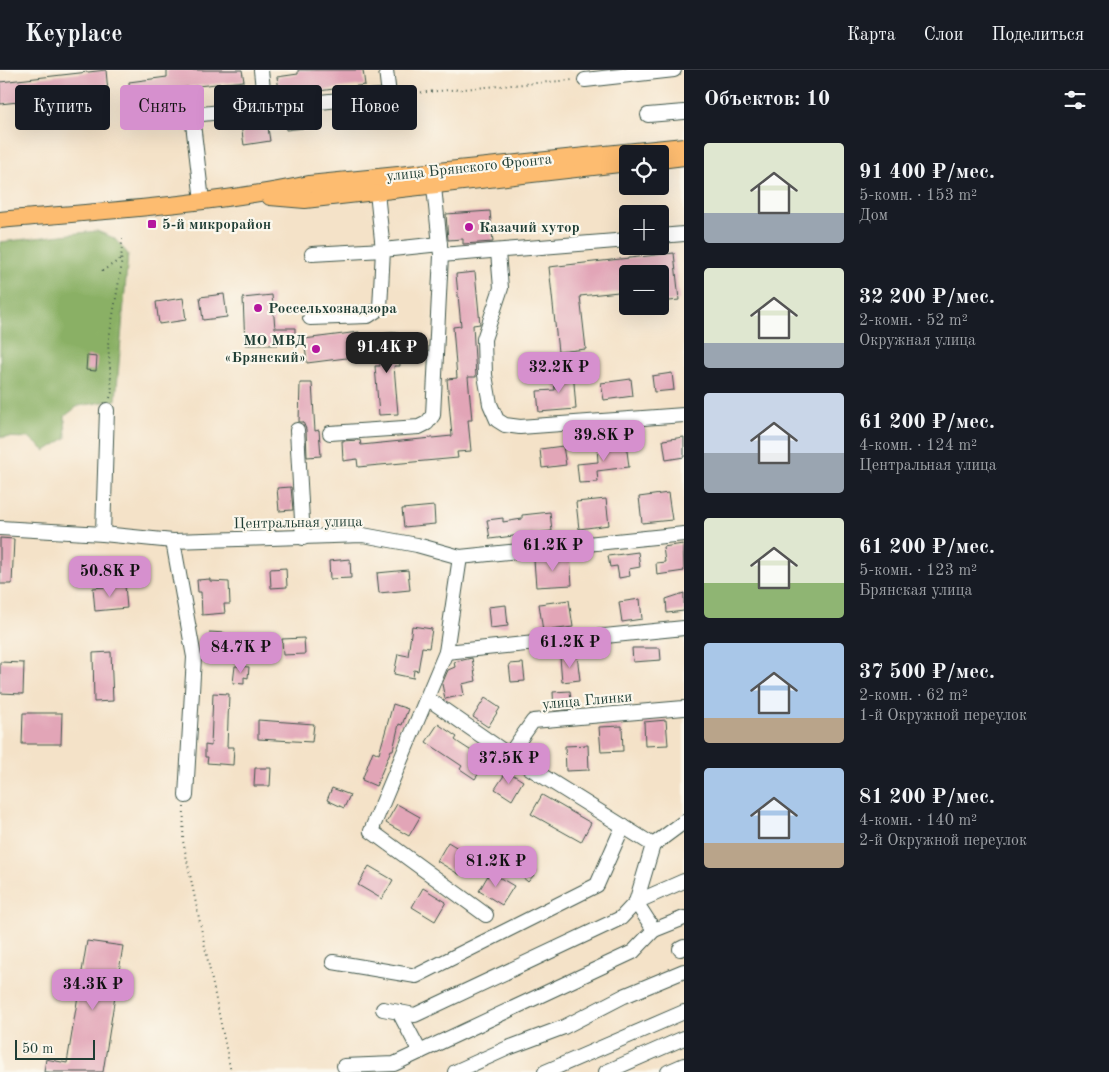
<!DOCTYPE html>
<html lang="ru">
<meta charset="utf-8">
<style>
body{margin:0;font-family:"Old Standard TT",serif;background:#242831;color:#f1f3f6;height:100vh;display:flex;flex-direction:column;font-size:19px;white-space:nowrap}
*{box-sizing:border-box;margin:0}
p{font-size:16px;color:#9ea1a6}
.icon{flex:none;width:28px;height:28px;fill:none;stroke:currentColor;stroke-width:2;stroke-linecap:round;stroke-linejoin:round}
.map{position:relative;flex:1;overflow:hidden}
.panel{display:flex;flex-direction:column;background:#171b24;width:425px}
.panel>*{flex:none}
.top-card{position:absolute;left:15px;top:15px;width:475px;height:45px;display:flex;gap:10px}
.buttons{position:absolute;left:619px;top:75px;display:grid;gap:10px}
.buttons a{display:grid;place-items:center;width:50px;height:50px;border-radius:5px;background:#171b24;box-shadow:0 5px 20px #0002;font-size:25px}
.scale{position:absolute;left:15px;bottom:12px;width:80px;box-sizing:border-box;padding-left:5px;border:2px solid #1f3d34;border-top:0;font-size:14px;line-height:18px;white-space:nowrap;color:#1f3d34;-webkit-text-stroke:4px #fbf7ec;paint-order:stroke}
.price{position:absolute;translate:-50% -42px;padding:0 11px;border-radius:10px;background:#d690ce;color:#111;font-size:16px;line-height:32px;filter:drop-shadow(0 1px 2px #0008)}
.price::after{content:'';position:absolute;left:50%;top:30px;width:15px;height:11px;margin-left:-8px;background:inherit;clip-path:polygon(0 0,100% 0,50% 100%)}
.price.selected{background:#222;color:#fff}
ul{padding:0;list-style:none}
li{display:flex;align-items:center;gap:15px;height:125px;padding:0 20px}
li span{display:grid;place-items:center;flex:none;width:140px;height:100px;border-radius:5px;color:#555}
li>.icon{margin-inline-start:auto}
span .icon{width:60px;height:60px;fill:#fffc;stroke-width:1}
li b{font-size:21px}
h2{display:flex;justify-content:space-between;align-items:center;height:60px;padding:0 20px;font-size:21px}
.chip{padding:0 18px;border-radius:5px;background:#171b24;box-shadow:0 5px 20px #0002;font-size:18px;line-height:45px}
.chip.selected{background:#d690ce;color:#111}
header{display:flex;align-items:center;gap:30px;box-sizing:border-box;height:70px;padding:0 25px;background:#171b24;border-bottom:1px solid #363941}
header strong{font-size:24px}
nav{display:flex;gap:28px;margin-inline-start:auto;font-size:18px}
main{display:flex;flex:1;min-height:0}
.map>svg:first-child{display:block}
.forest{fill:#8ab065;stroke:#54764c}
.building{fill:#e2a5b7}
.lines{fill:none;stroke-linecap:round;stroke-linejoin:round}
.minor-casing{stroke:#3f564a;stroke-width:16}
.major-casing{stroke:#3f564a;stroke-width:18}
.path{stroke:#3f564a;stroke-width:2;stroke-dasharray:1 4;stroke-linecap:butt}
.minor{stroke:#fff;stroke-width:14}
.major{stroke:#fdbc70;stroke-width:16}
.poi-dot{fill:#b5179e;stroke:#fbf7ec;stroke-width:2}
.labels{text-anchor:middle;stroke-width:4.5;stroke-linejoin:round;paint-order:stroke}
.street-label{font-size:15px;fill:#1f3d34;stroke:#fbf7ec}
.poi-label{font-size:15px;font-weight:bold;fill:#1f3d34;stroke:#fbf7ec;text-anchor:start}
</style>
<header>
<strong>Keyplace</strong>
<nav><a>Карта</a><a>Слои</a><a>Поделиться</a></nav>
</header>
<main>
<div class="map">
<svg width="684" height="1002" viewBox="0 0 684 1002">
<rect width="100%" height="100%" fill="#fbf7ec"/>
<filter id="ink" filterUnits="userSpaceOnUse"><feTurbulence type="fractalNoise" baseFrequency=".02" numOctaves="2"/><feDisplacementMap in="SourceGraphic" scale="10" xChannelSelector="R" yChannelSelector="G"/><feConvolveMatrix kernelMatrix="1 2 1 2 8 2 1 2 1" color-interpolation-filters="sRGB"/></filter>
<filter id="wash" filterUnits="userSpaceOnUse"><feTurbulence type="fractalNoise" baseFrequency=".0096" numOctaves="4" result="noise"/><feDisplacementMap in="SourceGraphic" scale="20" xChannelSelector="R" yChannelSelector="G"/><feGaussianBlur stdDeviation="1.12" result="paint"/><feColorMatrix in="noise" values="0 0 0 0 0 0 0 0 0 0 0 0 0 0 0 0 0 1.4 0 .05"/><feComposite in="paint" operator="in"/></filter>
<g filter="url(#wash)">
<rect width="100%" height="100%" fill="#f4e2c8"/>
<!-- forest -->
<polygon class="forest" points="97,161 114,168 128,184 116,330 78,336 65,346 66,368 45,381 30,368 0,367 0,172"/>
<g id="blocks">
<!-- building -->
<g class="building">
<polygon points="106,0 108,22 0,34 0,12"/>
<polygon points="167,0 242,0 244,11 170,19 170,28 130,32 129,12 167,7"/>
<polygon points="298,0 363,0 365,15 280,26 277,7 298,4"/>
<polygon points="312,42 314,57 286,60 284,44"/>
<polygon points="267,51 270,71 244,75 241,55"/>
<polygon points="490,141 493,172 463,174 463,169 448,170 446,144"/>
<polygon points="674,183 679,230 660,232 660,204 628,204 628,221 580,226 586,279 558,282 549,197"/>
<polygon points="475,202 480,254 473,255 476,307 468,307 472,350 468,350 471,381 457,382 458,388 358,397 357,389 343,391 342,371 360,370 361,375 452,366 447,309 457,308 453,257 461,256 456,204"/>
<polygon points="224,224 227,247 203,250 200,227"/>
<polygon points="272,225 275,258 295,258 295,275 245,275 243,228"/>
<polygon points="183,228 186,250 159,254 156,232"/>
<polygon points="359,262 362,286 307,293 304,269"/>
<polygon points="397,262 400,296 394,296 398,344 379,345 375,296 380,296 378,264"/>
<polygon points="87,286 97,287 96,301 86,300"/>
<polygon points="573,300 576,339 539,342 537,321 555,320 553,302"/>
<polygon points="672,303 674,320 654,322 652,306"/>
<polygon points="631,309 633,326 604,330 601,313"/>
<polygon points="300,313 312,313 315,361 319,360 321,386 307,387 306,359 303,352 299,352"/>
<polygon points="684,367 684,387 666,390 663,370"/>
<polygon points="626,373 629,397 597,401 598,412 579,413 577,394 598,392 597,376"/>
<polygon points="563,376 566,395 542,398 540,379"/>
<polygon points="291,417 293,440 279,441 277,418"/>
<polygon points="668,423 672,450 642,453 639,427"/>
<polygon points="606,429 609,455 579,459 576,432"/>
<polygon points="434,436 435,454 404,457 402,439"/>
<polygon points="550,442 552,461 490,469 487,450 503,448 503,452 522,449 522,445"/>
<polygon points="0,468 14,469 12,514 0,514"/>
<polygon points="683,474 684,501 657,505 656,493 665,492 663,477"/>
<polygon points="638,482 640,497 629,499 630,506 619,508 617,496 610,497 608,486"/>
<polygon points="570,488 572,515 536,517 534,490"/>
<polygon points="350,489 351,508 330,509 329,491"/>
<polygon points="286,498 287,517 271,518 270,499"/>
<polygon points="408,500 410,520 379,523 377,503"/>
<polygon points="210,509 210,511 229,512 230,534 224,534 225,543 202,545 201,522 198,522 197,510"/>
<polygon points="125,515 127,538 95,541 93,518"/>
<polygon points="684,523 684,541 667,543 666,529"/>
<polygon points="640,529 642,549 622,552 619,532"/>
<polygon points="569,530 573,557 543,561 539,534"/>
<polygon points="506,535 508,556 490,558 488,537"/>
<polygon points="412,556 432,559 429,578 422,577 418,601 414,600 413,608 394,604 398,584 408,586"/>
<polygon points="210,562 225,563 225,579 210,579"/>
<polygon points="304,568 305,584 283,585 282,569"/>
<polygon points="632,578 660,578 661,590 633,592"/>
<polygon points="111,582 113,631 94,632 93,583"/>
<polygon points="577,585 580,610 562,612 560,587"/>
<polygon points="472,588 476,611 462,614 464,625 445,629 442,614 448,600 455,597 454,592"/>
<polygon points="0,592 24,593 23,624 0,623"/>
<polygon points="523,593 525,611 511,612 509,594"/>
<polygon points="235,596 249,597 248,608 244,607 244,614 233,613"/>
<polygon points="570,621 572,639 554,640 553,622"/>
<polygon points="213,623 229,624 227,677 234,677 233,695 207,693 208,687 205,687 205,675 211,676"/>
<polygon points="485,628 500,638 488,657 473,647"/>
<polygon points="393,634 408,639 402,655 399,654 393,680 391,680 376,716 362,710 373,681 379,684"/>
<polygon points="23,643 62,643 61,674 22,674"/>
<polygon points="258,650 314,654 312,672 258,669"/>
<polygon points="666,650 668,675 645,676 644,652"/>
<polygon points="438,654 457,667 455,670 459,673 487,691 475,709 460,699 462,696 426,672"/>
<polygon points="622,656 623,681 601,682 599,657"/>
<polygon points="588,675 589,700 566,701 565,676"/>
<polygon points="255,698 271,698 270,716 254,716"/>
<polygon points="507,701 523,711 512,730 495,719"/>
<polygon points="332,718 350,725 344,738 327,730"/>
<polygon points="542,725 591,753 581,772 531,744"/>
<polygon points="397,734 420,747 409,766 386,753"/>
<polygon points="448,772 471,786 460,805 437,791"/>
<polygon points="369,796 393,810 382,829 358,815"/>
<polygon points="527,799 534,805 528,812 521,806"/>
<polygon points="490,802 514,816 502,835 479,821"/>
<polygon points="423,818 446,832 435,851 412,837"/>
<polygon points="87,871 123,876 103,1002 44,1002 46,989 67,993"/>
</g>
</g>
</g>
<g filter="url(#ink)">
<use href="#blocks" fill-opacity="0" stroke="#3f564a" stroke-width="1"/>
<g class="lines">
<!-- minor casing -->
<g class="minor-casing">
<g id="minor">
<polyline points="261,0 265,38"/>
<polyline points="585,10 674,0"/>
<polyline points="648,45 684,42"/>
<polyline points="202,131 192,45 389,25 386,0"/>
<polyline points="660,166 684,164"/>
<polyline points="498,182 501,218 484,269 485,305 490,334 497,350 505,355 520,357 684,345"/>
<polyline points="312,184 383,180 376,113"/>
<polyline points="441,185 628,170"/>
<polyline points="310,248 368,246 380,238 383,180 440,174"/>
<polyline points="297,360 303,468"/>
<polyline points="330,363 419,357 427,353 433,345 441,185 433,107"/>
<polyline points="0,458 103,464 173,471 363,465 417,475 460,487 684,464"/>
<polyline points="103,464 107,340"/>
<polyline points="173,471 194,587 186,726"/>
<polyline points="460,487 446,582 371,761 486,845"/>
<polyline points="446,582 684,558"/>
<polyline points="427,628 509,685 653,775 636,832 654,860 684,848"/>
<polyline points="509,685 533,651 684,638"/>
<polyline points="653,775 684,752"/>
<polyline points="680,879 684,877"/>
<polyline points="333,892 416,906 597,815 623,756"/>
<polyline points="383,939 415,945 621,848 636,832 684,811"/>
<polyline points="399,942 420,982"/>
<polyline points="344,996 394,994 633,882 654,860"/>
<polyline points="455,1002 508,978 564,957 624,926 684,901"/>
<polyline points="545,1002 684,942"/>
<polyline points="606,1002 684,968"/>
<polyline points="668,1002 684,995"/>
</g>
</g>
<!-- major casing -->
<g class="major-casing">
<g id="major">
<polyline points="660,90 684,87"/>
<polyline points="270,127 305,130 628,93"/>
<path d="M0 150C103 141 208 135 309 114L684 76"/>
</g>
</g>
<!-- path -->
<g class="path">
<polyline points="401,24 573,10"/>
<polyline points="102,201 121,189"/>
<polyline points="110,328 112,322 108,274 121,199 122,169"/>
<polyline points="184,737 183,771 231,1002"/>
</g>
<!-- minor -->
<use href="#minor" class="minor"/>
<!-- major -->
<use href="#major" class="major"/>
</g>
</g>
<!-- markers -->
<g class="poi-dot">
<rect x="147" y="149" width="10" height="10" rx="2.5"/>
<circle cx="469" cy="157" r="5"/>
<circle cx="258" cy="238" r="5"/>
<circle cx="316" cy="279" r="5"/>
</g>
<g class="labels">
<!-- street labels -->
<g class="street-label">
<text transform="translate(469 97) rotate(-6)" y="5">улица Брянского Фронта</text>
<text transform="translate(298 452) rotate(-1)" y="5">Центральная улица</text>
<text transform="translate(587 630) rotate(-5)" y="5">улица Глинки</text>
</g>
<!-- poi labels -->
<g class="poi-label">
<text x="162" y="159">5-й микрорайон</text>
<text x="479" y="162">Казачий хутор</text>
<text x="268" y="243">Россельхознадзора</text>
<text x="306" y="275" text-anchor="end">МО МВД<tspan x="306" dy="17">«Брянский»</tspan></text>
</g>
</g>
</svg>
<div class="buttons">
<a><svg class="icon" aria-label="locate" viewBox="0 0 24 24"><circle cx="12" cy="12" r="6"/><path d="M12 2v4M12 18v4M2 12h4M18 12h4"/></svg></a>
<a>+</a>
<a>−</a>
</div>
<div class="scale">50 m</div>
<b class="price selected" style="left:387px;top:304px">91.4K ₽</b>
<b class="price" style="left:559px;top:324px">32.2K ₽</b>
<b class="price" style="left:604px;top:392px">39.8K ₽</b>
<b class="price" style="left:553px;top:502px">61.2K ₽</b>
<b class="price" style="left:110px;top:528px">50.8K ₽</b>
<b class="price" style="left:570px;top:599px">61.2K ₽</b>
<b class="price" style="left:241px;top:604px">84.7K ₽</b>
<b class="price" style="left:509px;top:715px">37.5K ₽</b>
<b class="price" style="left:496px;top:818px">81.2K ₽</b>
<b class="price" style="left:93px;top:941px">34.3K ₽</b>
<div class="top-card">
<a class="chip">Купить</a>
<a class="chip selected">Снять</a>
<a class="chip">Фильтры</a>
<a class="chip">Новое</a>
</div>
</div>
<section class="panel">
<h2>Объектов: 10<svg class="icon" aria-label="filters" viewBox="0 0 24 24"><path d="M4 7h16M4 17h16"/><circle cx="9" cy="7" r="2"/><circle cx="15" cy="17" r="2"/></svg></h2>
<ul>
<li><span style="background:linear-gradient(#dfe7d0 70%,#9aa5b1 0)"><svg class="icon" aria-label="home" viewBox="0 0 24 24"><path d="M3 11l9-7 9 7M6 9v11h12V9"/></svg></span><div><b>91 400 ₽/мес.</b><p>5-комн. · 153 m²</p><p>Дом</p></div></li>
<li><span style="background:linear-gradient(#dfe7d0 75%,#9aa5b1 0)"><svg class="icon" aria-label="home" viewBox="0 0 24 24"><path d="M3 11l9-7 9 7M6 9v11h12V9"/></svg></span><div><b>32 200 ₽/мес.</b><p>2-комн. · 52 m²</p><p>Окружная улица</p></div></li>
<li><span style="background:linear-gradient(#c9d6e8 60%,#9aa5b1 0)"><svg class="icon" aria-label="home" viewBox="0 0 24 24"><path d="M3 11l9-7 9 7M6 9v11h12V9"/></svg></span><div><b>61 200 ₽/мес.</b><p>4-комн. · 124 m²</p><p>Центральная улица</p></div></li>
<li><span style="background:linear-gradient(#dfe7d0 65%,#8fb573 0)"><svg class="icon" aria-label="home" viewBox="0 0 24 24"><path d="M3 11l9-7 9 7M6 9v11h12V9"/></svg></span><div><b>61 200 ₽/мес.</b><p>5-комн. · 123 m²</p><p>Брянская улица</p></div></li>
<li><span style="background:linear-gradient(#a9c7e8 75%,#b9a48a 0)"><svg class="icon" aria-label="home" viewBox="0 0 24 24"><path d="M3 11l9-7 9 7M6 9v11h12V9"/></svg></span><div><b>37 500 ₽/мес.</b><p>2-комн. · 62 m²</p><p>1-й Окружной переулок</p></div></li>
<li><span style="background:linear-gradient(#a9c7e8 75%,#b9a48a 0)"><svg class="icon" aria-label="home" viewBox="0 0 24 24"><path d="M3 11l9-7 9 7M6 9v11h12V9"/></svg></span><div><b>81 200 ₽/мес.</b><p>4-комн. · 140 m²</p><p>2-й Окружной переулок</p></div></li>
</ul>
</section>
</main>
